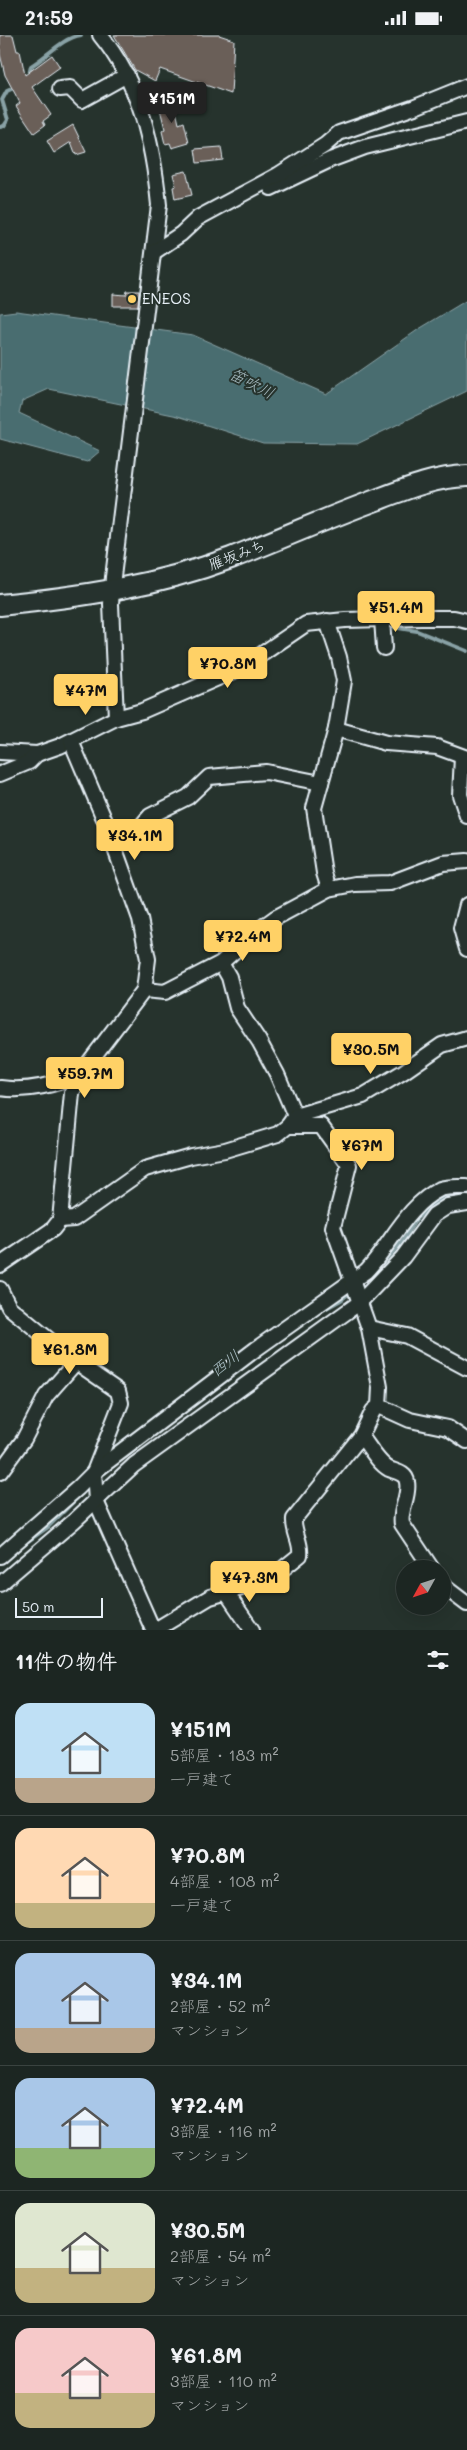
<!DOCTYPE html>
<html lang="ja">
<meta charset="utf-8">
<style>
body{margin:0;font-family:Mali,"Klee One",sans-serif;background:#29322f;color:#f1f3f6;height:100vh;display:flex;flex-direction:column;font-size:19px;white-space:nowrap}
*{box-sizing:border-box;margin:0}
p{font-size:16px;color:#a0a5a5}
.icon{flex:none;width:28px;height:28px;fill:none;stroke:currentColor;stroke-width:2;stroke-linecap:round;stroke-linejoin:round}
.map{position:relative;height:1595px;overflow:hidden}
.sheet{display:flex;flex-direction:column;background:#1c2622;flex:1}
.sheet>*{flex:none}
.needle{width:32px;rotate:230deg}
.controls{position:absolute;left:396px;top:1525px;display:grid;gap:10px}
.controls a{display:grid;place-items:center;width:55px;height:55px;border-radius:50%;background:#1c2622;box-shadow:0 5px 20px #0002,0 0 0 1px #3a4340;font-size:25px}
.scale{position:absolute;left:15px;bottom:12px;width:88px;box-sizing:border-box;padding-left:5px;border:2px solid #e8f1f8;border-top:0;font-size:14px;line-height:18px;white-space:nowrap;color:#e8f1f8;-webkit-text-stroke:4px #26332d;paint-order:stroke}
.price{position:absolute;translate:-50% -42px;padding:0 11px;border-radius:5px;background:#ffd166;color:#111;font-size:16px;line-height:32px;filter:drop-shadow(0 1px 2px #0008)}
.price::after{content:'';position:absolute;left:50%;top:30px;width:15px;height:11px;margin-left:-8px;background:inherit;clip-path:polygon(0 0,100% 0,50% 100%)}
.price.on{background:#222;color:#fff}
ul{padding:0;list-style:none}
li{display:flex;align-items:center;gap:15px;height:125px;padding:0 15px}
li+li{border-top:1px solid #3a4340}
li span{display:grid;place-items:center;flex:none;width:140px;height:100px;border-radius:15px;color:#555}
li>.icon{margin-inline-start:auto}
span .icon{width:60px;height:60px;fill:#fffc;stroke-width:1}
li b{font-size:21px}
h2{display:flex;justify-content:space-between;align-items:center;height:60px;padding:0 15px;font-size:21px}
.status{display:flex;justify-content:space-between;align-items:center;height:35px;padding:0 25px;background:#1c2622;direction:ltr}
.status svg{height:14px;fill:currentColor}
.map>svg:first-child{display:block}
.water{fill:#496d70;stroke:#89a2a6}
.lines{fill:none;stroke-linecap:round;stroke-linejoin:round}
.stream{stroke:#89a2a6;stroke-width:4}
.building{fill:#6a5e58;stroke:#e8f1f8}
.minor-casing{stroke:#e8f1f8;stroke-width:18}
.highway-casing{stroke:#e8f1f8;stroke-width:24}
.minor{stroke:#26332d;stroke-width:14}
.highway{stroke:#26332d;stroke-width:20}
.poi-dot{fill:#ffd166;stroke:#26332d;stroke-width:2}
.labels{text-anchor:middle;stroke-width:4;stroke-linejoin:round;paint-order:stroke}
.poi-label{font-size:15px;fill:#e8f1f8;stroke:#26332d;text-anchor:start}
.street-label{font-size:15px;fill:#e8f1f8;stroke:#26332d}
.water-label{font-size:16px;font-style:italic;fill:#a8bcc2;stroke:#26332d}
</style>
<div class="status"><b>21:59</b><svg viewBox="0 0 49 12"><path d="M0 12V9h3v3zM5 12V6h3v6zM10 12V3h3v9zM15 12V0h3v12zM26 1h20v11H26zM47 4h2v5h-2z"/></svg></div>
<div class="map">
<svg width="467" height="1595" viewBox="0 0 467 1595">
<rect width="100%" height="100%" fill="#26332d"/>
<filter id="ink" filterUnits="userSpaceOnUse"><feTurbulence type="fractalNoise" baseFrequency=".02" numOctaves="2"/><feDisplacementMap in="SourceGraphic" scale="10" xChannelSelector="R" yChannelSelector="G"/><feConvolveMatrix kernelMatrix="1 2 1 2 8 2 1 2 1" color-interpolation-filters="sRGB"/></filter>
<g filter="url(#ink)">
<!-- water -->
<polygon class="water" points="467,265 467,356 357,409 263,408 178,381 49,354 22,366 19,378 100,416 87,427 0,404 0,278 16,276 193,300 326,359 419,294"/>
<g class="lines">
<!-- stream -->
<g class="stream">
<path d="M29 40 31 31C48 21 62 3 81 0"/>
<polyline points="0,92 4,91 8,85 2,65 7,56 16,52"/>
<polyline points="386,591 417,596 467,616"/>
<polyline points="378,1232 402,1207 416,1184 441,1163 467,1160"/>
<polyline points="321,1276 341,1265 353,1255"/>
<polyline points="25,1508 48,1492 78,1462"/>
</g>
</g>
<!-- building -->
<g class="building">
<polygon points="0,0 13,0 17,16 20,16 25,40 52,20 60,32 32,52 51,80 43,86 45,90 34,98 16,71 20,68 5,40 0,19"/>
<polygon points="114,0 219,0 234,5 231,59 160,34 155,46 135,35"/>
<polygon points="173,62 179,89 184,87 189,108 172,113 170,108 165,109 162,96 165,94 158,66"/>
<polygon points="73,90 86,117 76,120 71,107 54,118 47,106"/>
<polygon points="221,112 223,125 197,128 195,114"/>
<polygon points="186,136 192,160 175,164 173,152 176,151 173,139"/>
<polygon points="127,256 139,256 138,271 113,271 113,259 126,260"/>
</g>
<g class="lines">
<!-- minor casing -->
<g class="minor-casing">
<g id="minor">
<path d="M100 0C140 48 153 109 159 170L113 542 111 569 116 683"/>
<polyline points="60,54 70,53 82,65 127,40"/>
<polyline points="271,153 330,125 365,112 467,87"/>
<polyline points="154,217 181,199 198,183 278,140 325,110 339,98 415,72 467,51"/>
<polyline points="382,584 384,613"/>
<polyline points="327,586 339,622 344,646 336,694 314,773 324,838 329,854"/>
<polyline points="336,694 386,708 437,712 467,723"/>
<polyline points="0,717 37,719 60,711 116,683 142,676 243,632 306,589 345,585 421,583 454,583 467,586"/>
<polyline points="462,722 460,760 467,781"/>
<polyline points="0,739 29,727 37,719"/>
<polyline points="112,806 137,796 150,781 188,762 209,742 266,737 321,748"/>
<polyline points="467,870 461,893 467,914"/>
<polyline points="221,928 229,942 237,973 259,1006 277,1039 295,1081"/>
<polyline points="144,955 165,957 221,928 257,896 275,883 329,854 355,849 390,848 443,828 467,826"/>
<path d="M0 1053C27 1057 57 1050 81 1038"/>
<polyline points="60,1185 74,1184 145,1134 191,1121 225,1115 278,1099 288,1091 295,1081 363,1061 403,1037 442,1010 467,1003"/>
<polyline points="0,1230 53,1194 60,1185 72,1058 81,1038 144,955 148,924 140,884 105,786 71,706"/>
<polyline points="0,1254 9,1272 76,1327 118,1356 121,1368 94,1437 96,1466 153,1595"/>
<polyline points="369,1293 407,1301 467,1333"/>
<polyline points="379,1371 410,1385 448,1393 467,1406"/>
<path d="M361 1401C369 1411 378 1428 389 1434 396 1437 406 1438 407 1447 410 1461 399 1475 402 1489L432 1534"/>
<polyline points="0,1437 24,1404 46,1361 76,1327"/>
<path d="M0 1521 78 1453 94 1437 256 1314 366 1236C390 1211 407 1170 440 1154 448 1151 458 1152 467 1152"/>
<polyline points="0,1549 74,1486 134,1430 359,1268 403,1222 434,1180 448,1171 467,1168"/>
<polyline points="442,1550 467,1569"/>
<polyline points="226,1557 252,1595"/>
<path d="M155 1595 210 1562 269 1545 300 1520C302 1508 293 1497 294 1484L361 1401 373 1376 379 1371 380 1352 369 1293 333 1192 349 1130 321 1091H288"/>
</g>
</g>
<!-- highway casing -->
<g class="highway-casing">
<path id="highway" d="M0 570C79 562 156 551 231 523 280 504 329 482 379 464 408 453 436 442 467 441"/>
</g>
<!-- minor -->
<use href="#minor" class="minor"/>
<!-- highway -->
<use href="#highway" class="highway"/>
</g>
</g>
<!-- markers -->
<circle class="poi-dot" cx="132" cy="264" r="5"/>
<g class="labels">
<!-- poi labels -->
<g class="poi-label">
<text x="142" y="269">ENEOS</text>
</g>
<!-- street labels -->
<g class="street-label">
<text transform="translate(237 520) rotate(-21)" y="5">雁坂みち</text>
</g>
<!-- water labels -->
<g class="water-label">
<text transform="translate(252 348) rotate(27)" y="6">笛吹川</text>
<text transform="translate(225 1328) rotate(-37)" y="6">西川</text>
</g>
</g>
</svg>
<div class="controls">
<a><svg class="needle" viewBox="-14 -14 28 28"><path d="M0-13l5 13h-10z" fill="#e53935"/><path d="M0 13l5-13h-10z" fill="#a0a5a5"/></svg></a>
</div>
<div class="scale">50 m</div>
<b class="price on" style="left:172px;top:89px">¥151M</b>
<b class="price" style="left:396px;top:598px">¥51.4M</b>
<b class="price" style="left:228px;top:654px">¥70.8M</b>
<b class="price" style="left:86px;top:681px">¥47M</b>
<b class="price" style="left:135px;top:826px">¥34.1M</b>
<b class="price" style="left:243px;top:927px">¥72.4M</b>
<b class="price" style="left:371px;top:1040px">¥30.5M</b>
<b class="price" style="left:85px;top:1064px">¥59.7M</b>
<b class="price" style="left:362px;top:1136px">¥67M</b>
<b class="price" style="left:70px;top:1340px">¥61.8M</b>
<b class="price" style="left:250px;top:1568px">¥47.3M</b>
</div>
<section class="sheet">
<h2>11件の物件<svg class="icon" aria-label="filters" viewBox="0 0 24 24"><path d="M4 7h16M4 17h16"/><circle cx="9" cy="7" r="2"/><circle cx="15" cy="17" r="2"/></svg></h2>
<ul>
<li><span style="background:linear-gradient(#bfe0f5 75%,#b9a48a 0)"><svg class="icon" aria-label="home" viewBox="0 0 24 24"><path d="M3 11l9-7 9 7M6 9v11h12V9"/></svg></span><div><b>¥151M</b><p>5部屋 · 183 m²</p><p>一戸建て</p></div></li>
<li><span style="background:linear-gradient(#ffd9b3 75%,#c2b280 0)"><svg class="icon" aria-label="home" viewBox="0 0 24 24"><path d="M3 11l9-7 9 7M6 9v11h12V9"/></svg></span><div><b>¥70.8M</b><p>4部屋 · 108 m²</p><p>一戸建て</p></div></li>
<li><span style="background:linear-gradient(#a9c7e8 75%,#b9a48a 0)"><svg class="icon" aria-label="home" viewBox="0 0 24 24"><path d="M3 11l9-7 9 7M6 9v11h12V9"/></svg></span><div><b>¥34.1M</b><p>2部屋 · 52 m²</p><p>マンション</p></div></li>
<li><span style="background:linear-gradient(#a9c7e8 70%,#8fb573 0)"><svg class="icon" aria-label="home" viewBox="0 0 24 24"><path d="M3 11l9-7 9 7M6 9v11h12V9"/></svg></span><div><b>¥72.4M</b><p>3部屋 · 116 m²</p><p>マンション</p></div></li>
<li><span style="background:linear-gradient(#dfe7d0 65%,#c2b280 0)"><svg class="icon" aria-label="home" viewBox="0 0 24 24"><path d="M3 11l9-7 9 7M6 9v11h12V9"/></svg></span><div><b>¥30.5M</b><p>2部屋 · 54 m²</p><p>マンション</p></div></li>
<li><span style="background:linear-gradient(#f6c9c9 65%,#c2b280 0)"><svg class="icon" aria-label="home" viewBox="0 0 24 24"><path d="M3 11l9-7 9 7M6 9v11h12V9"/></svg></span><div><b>¥61.8M</b><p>3部屋 · 110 m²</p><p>マンション</p></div></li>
</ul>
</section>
